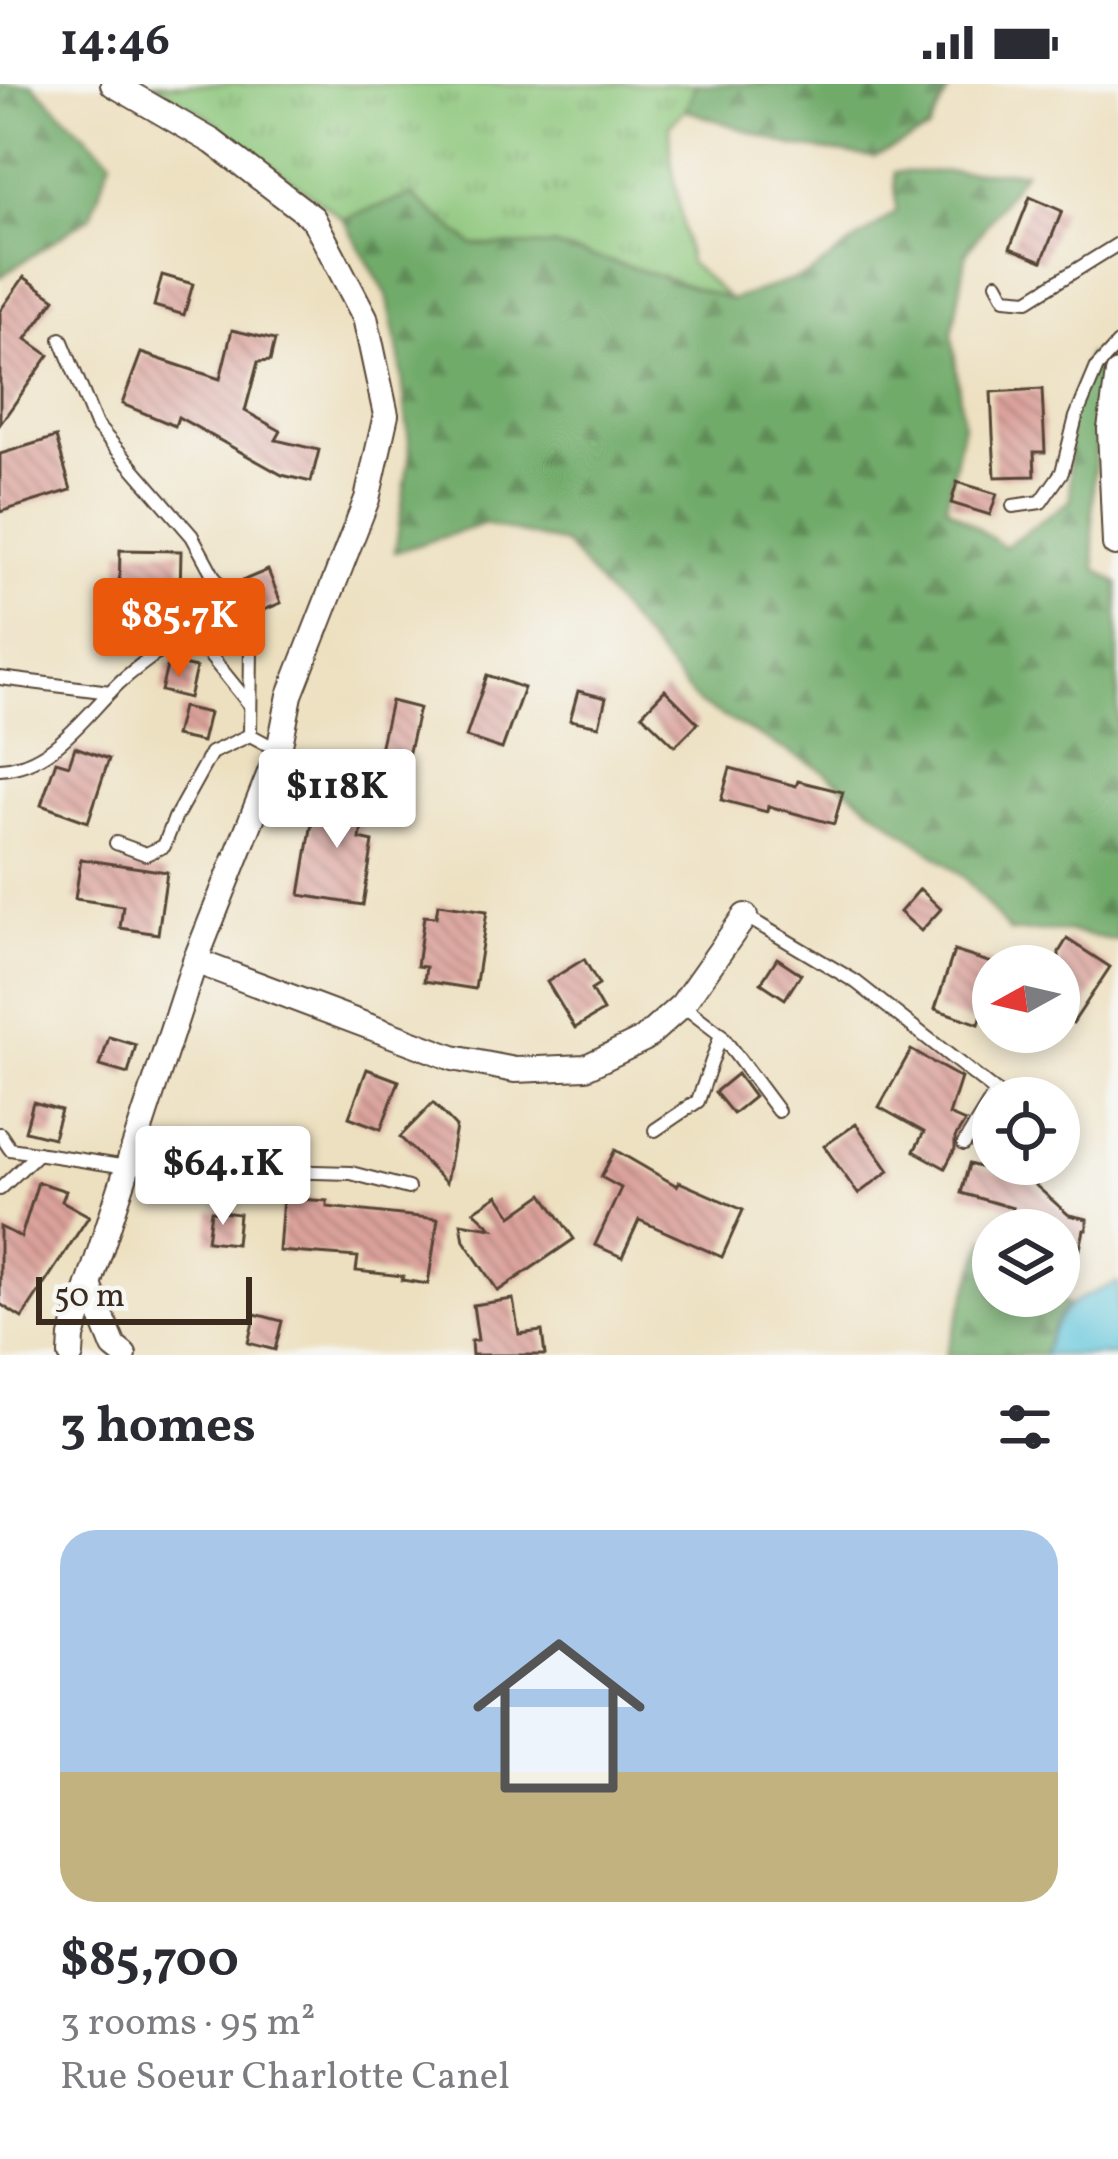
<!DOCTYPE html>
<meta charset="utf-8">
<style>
body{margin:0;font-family:Vollkorn,serif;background:#f2f2f3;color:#2b2b33;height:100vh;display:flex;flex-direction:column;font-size:45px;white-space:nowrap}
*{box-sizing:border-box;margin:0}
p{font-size:39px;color:#7c7c81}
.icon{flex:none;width:66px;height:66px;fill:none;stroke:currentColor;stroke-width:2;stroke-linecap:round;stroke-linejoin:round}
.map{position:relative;height:1271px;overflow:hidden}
.panel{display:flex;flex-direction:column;background:#fff;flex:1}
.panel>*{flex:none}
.needle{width:78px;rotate:262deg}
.fabs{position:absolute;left:972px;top:861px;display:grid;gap:24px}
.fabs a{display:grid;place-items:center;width:108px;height:108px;border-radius:50%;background:#fff;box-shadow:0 6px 18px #0003;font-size:60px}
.scale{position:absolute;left:36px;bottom:30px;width:216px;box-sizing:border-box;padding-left:12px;border:6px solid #3b2a1e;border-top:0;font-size:33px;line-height:42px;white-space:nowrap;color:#3b2a1e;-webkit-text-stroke:9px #f6f6f2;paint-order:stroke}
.price{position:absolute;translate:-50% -102px;padding:0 27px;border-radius:12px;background:#fff;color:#222;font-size:39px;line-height:78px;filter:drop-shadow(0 3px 6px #0008)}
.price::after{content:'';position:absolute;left:50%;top:72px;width:36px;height:27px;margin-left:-18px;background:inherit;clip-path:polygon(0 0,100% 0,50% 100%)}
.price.current{background:#ea580c;color:#fff}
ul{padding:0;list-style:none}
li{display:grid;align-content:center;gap:24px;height:636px;padding:0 60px}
li span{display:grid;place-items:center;height:372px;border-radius:36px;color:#555}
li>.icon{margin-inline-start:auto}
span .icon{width:216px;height:216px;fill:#fffc;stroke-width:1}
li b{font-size:51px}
h2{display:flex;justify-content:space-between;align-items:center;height:144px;padding:0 60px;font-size:51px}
.status{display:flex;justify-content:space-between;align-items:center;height:84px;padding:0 60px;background:#fff;direction:ltr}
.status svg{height:33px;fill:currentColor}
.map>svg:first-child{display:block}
.grass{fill:url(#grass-tufts);stroke:#64784c;stroke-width:3}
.forest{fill:url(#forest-firs);stroke:#566a44;stroke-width:3}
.water{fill:#5ec5db;stroke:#4c787c;stroke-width:3}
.building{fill:url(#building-back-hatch)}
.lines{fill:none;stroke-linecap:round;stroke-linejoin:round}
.lane-casing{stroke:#564536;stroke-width:16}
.street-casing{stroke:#564536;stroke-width:28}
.lane{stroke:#fff;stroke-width:12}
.street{stroke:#fff;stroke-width:24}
</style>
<div class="status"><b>14:46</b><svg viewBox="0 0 49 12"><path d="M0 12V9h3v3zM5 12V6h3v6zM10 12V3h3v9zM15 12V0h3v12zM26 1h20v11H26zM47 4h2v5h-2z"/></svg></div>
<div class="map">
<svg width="1118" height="1271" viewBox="0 0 1118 1271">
<defs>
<pattern id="grass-tufts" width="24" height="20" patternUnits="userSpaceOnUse" patternTransform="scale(3)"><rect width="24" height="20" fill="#8cc67a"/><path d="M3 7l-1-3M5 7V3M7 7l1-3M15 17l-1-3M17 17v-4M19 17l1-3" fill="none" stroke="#74a163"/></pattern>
<pattern id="forest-firs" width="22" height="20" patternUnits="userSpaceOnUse" patternTransform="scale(3)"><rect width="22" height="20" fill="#71ab6a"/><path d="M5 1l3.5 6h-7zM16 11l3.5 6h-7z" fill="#5e8b57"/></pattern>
<pattern id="building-back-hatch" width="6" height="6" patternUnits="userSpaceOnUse" patternTransform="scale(3)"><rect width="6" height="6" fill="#dba29b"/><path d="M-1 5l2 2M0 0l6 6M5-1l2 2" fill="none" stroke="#b3847e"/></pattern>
</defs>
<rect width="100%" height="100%" fill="#f6f6f2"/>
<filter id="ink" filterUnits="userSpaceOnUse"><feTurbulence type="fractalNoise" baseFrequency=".00833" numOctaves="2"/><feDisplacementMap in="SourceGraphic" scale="24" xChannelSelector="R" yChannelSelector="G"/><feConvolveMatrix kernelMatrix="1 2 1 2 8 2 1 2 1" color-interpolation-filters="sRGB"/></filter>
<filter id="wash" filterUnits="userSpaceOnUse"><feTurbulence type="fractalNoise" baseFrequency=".004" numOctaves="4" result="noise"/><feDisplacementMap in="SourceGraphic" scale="48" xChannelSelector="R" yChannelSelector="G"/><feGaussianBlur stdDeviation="2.7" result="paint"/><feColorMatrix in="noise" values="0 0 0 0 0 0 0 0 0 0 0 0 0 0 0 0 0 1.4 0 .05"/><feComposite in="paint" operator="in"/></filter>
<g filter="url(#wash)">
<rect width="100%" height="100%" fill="#ede0c0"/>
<!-- grass -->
<polygon class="grass" points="153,0 696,0 686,26 670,40 671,76 689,178 730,216 637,185 554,162 473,161 412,111 343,135 208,33"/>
<!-- forest -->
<g class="forest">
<polygon points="0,0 32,0 111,75 91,132 0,193"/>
<polygon points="696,0 952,0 928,47 874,73 792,62 686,26"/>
<path d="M1024 87 967 168 952 250 963 340 946 422 1004 463 1071 416 1066 334 1088 270 1109 271C1099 341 1086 414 1096 485L1118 499V857L1065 847 1010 848 965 794 822 686 698 619 565 460 484 440 395 468 410 368 400 274 387 211 343 135 412 111 473 161 554 162 637 185 731 216 808 191 896 128 895 88Z"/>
<polygon points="986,1154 993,1160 993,1212 1057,1212 1067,1220 1053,1244 1043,1271 945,1271"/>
</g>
<!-- water -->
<path class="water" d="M1118 1198V1271H1043C1062 1217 1068 1220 1118 1198Z"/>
<g id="blocks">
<!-- building -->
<g class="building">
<polygon points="1030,113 1062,127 1042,177 1010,164"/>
<polygon points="162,191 193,200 184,231 154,222"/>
<polygon points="24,193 55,215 26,255 49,271 0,340 0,227"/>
<polygon points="232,246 275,256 270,277 258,278 245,327 281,347 276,356 319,366 311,398 282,391 178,333 175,342 122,320 141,269 220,295"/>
<polygon points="1042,305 1045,368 1034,368 1035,392 995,393 991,308"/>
<polygon points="56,353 71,406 0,428 0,370"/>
<polygon points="957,398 997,410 990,431 951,419"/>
<polygon points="120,466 181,467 180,509 119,508"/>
<polygon points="268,486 281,519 252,531 239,498"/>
<polygon points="168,578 196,584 189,614 161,607"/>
<polygon points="487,591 524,604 502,665 466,653"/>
<polygon points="665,606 698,639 675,662 642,630"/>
<polygon points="578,607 606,614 599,642 570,636"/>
<polygon points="391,617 419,624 403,693 375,687"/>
<polygon points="182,623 209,629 202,658 175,652"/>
<polygon points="75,663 109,675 88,738 41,721 56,677 69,681"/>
<polygon points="730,684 796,702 798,697 843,708 834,740 768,722 767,728 721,716"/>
<polygon points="317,708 366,716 360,755 373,758 363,821 300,811"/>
<polygon points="81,775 167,788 158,850 120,844 123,822 75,815"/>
<polygon points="920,805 941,825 921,847 900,828"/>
<polygon points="438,820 487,827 475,905 424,897 426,883 417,882 424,832 436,833"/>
<polygon points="1067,855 1110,883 1073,939 1059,929 1059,868"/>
<polygon points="954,867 998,881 993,882 993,895 979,940 935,925"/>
<polygon points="777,874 801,890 785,915 761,899"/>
<polygon points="584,875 599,901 591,906 603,927 575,944 547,898"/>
<polygon points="109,953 136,961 128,990 100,982"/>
<polygon points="911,966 961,994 949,1031 965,1038 955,1054 955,1065 945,1084 914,1067 924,1048 879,1023"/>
<polygon points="367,985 399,997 381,1045 349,1033"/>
<polygon points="737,990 754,1013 733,1030 715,1008"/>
<polygon points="33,1018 61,1026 53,1054 25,1047"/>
<polygon points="433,1019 456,1043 446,1099 400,1053"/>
<polygon points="856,1040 889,1087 858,1110 824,1062"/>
<polygon points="615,1066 677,1102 679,1098 743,1126 722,1173 639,1136 622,1173 595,1161 621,1104 601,1093"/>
<polygon points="969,1080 1033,1099 1069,1131 1087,1135 1087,1146 1084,1146 1080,1165 1059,1160 1059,1146 1007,1146 1013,1124 961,1109"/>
<polygon points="38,1098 66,1107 62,1117 89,1132 22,1234 0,1220 0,1143 21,1153"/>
<polygon points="543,1110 574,1155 498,1207 464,1157 461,1139 492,1144 474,1127 498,1111 512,1132"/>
<polygon points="283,1114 327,1117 327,1123 438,1135 428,1200 402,1196 403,1192 356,1187 358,1173 279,1167"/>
<polygon points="211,1127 239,1130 236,1160 207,1157"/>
<polygon points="513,1215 519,1250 542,1247 545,1271 472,1271 471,1257 478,1256 473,1221"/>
<polygon points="255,1230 282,1237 275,1266 248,1259"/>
</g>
</g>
</g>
<g filter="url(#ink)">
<use href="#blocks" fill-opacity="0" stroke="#564536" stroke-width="3"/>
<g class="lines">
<!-- lane casing -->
<g class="lane-casing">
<g id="lane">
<polyline points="997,199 1005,214 1028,216 1118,160"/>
<polyline points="61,255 96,341 192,452 251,561 250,651 278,666"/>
<polyline points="1013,422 1041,418 1062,388 1076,333 1097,283 1118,260"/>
<polyline points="0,594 110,608"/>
<path d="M0 685C53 682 84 632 119 599 135 584 155 571 172 558L208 569 250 621"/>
<polyline points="116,759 146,770 164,762 175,734 211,669 250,651"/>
<polyline points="745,832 856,898 996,1008 964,1060"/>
<polyline points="682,921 721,951 778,1027"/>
<polyline points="655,1046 698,1017 721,951"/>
<polyline points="0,1050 10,1065 127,1083 351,1089 408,1104"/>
<polyline points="0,1105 38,1069"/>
</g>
</g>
<!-- street casing -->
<g class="street-casing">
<g id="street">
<polyline points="1115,460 1110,345 1118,290"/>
<polyline points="195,877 453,974 515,986 586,983 644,955 682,921 745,832"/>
<polyline points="89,1201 114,1263 124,1271"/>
<polyline points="71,1271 72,1253 195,877 279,666 290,611 367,415 386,331 365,233 313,134 213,58 113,0"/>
</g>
</g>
<!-- lane -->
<use href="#lane" class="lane"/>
<!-- street -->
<use href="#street" class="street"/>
</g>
</g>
</svg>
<div class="fabs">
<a><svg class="needle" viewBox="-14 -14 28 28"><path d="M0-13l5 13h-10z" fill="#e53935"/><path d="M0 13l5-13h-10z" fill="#7c7c81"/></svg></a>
<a><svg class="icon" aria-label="locate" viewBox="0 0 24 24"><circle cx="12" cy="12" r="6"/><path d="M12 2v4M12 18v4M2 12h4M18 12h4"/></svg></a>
<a><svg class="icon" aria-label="layers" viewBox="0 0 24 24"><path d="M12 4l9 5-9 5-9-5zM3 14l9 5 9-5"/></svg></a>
</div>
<div class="scale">50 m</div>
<b class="price current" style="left:179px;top:596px">$85.7K</b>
<b class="price" style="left:337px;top:767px">$118K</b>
<b class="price" style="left:223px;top:1144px">$64.1K</b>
</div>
<section class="panel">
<h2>3 homes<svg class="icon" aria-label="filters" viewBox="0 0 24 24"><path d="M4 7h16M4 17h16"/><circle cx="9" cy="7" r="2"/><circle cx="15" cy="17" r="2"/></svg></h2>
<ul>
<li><span style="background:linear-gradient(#a9c7e8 65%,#c2b280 0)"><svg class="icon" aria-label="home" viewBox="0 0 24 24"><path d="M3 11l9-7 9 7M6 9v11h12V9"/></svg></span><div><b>$85,700</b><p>3 rooms · 95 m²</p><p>Rue Soeur Charlotte Canel</p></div></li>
</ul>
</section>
